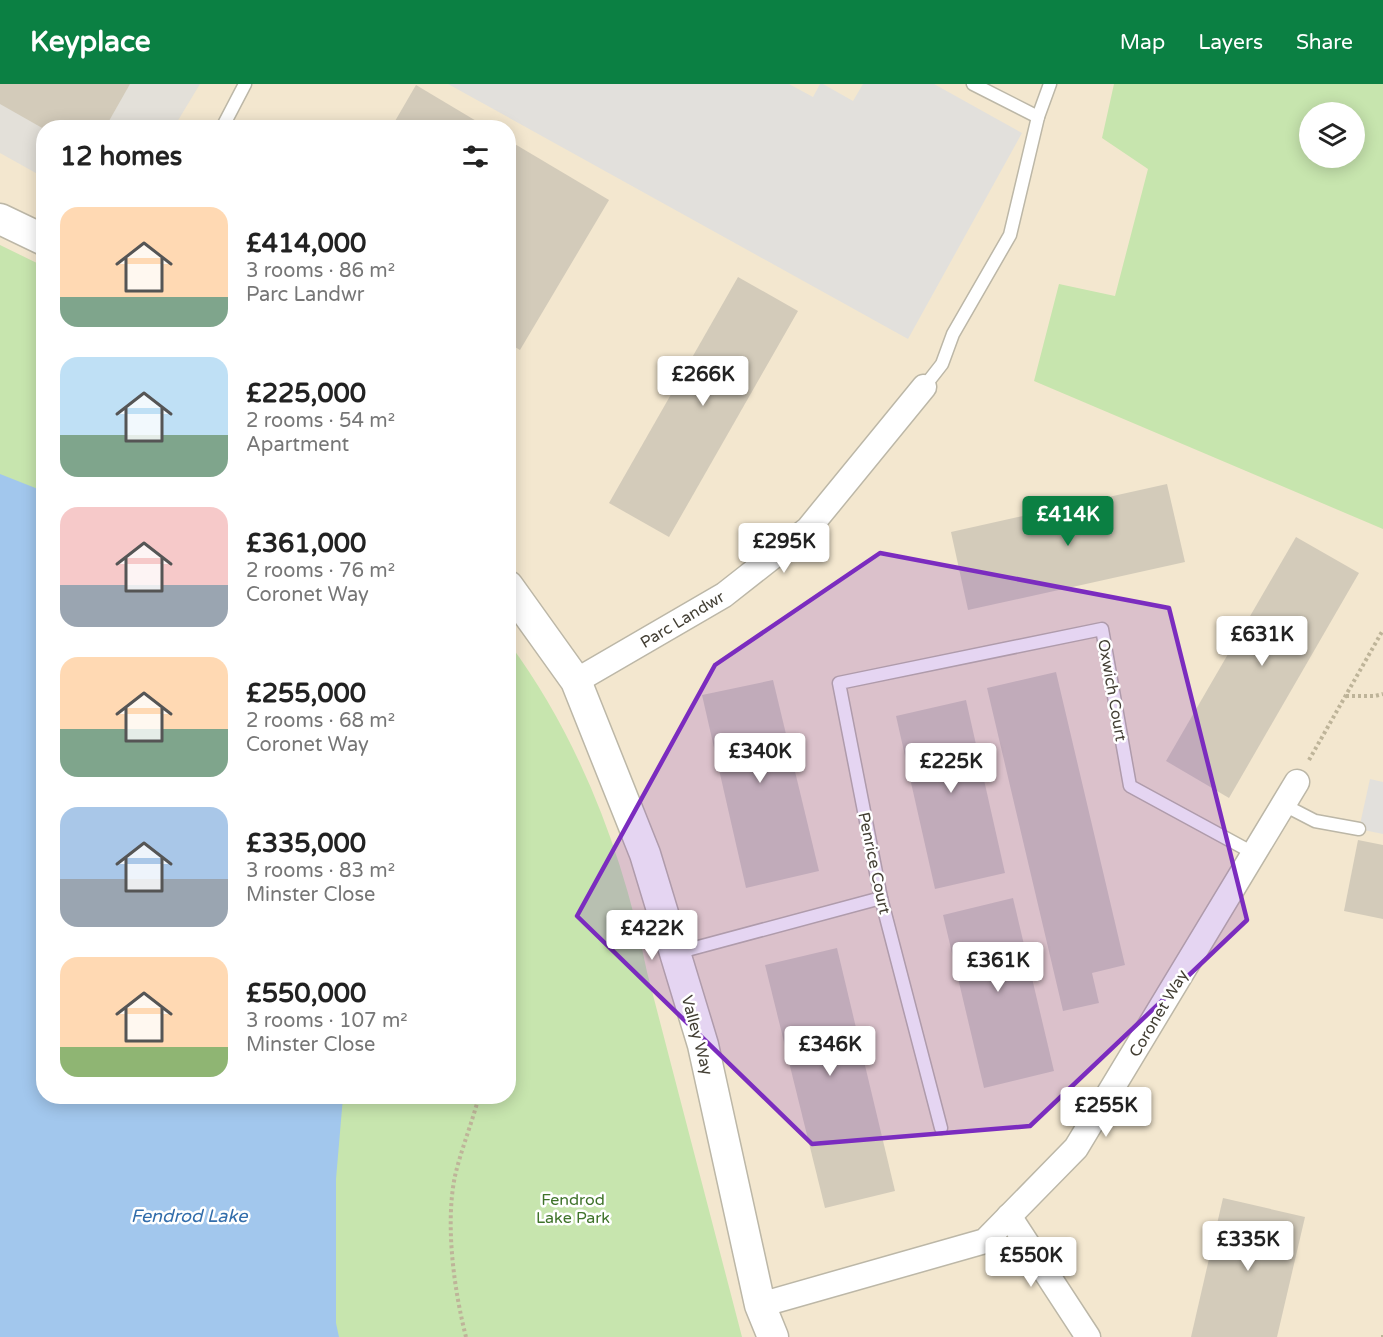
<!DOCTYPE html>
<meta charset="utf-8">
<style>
body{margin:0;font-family:"Varela Round",sans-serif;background:#f6f6f6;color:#222;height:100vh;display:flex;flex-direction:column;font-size:22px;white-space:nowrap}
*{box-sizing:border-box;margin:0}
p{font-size:20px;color:#767676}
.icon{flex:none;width:33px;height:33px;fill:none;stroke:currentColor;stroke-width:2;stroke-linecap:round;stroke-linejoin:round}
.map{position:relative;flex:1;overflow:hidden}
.sheet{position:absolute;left:36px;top:36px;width:480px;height:984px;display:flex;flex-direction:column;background:#fff;border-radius:24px;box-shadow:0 3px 15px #0003}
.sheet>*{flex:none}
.controls{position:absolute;left:1299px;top:18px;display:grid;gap:12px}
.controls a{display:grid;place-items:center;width:66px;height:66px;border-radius:50%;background:#fff;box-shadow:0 3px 15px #0003;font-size:30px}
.price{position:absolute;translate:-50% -51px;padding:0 14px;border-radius:6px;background:#fff;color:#222;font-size:20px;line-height:39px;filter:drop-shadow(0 2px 3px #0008)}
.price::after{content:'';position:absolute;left:50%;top:36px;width:18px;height:14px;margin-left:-9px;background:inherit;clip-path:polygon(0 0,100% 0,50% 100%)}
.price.current{background:#0b8043;color:#fff}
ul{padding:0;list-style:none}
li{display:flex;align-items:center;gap:18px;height:150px;padding:0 24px}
li span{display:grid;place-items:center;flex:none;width:168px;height:120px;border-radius:18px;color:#555}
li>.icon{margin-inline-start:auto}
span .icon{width:72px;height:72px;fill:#fffc;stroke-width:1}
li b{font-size:26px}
h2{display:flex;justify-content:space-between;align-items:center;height:72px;padding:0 24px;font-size:26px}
header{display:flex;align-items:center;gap:36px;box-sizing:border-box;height:84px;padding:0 30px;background:#0b8043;color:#fff}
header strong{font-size:28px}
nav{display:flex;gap:33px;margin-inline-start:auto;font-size:21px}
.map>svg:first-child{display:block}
.commercial{fill:#f3e7cf;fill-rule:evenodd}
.industrial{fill:#e3e0d9}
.green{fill:#c7e5ae;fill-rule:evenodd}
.parking{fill:#e2e0dc}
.water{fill:#a2c7ed}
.building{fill:#d3cbba}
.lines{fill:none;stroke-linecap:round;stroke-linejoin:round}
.service-casing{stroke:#bcb7a7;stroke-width:15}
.minor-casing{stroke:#bcb7a7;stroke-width:27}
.tertiary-casing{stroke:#bcb7a7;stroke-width:33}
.path{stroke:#beb499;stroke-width:4;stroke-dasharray:3 3;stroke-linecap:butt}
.service{stroke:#fff;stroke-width:12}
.minor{stroke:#fff;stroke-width:24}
.tertiary{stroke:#fff;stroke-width:30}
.marked{fill:#7b2cbf;fill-opacity:0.2;stroke:#7b2cbf;stroke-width:4.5;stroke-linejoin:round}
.labels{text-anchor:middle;stroke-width:5;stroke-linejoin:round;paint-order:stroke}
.street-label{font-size:16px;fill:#433f34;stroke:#fff}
.park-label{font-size:16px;fill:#3f732a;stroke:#fff}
.water-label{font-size:18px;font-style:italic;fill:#326dab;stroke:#fff}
</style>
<header>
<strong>Keyplace</strong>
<nav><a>Map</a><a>Layers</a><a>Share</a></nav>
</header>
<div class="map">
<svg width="1383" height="1253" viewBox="0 0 1383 1253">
<rect width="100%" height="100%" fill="#f1efe4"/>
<!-- commercial -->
<path class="commercial" d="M0 0H1383V1253H339L508 1012V44H44L43 407 0 390ZM1310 28H1354V74H1310Z"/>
<!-- industrial -->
<polygon class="industrial" points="0,0 200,0 174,43 44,44 43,93 0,69"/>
<!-- green -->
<g class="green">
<path d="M1114 0H1383V445L1034 297 1059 200 1115 212 1148 85 1102 54ZM1354 28V74H1310V28Z"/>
<path d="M0 161 43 182 44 1012H508L509 559C580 655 624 772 647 888L742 1253H0Z"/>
</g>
<!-- parking -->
<g class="parking">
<polygon points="448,0 789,0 813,13 820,0 823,0 853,17 863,0 934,0 1022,49 908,255"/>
<polygon points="1370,695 1383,698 1383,750 1359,745"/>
</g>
<!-- water -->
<polygon class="water" points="0,390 43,407 44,1012 343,1013 336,1095 336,1239 339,1253 0,1253"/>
<!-- building -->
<g class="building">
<polygon points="0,0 130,0 105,44 44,45 0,20"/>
<polygon points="416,1 488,44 391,44"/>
<polygon points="508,56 609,116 520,266 508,259"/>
<polygon points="738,193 798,227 669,453 609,419"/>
<polygon points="1167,400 1185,478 968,526 951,448"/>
<polygon points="1296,453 1359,489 1229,714 1166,677"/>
<polygon points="1056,588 1125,881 1092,889 1099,919 1063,927 987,604"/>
<polygon points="773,596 819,787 746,804 702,611"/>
<polygon points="966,616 1005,789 935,805 896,632"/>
<polygon points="1358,756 1383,761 1383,835 1344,827"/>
<polygon points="1013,814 1054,987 984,1004 943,831"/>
<polygon points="837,864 895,1107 825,1124 765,881"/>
<polygon points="1223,1114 1305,1133 1277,1253 1191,1253"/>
</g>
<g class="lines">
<!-- service casing -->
<g class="service-casing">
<g id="service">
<polyline points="973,0 1038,33"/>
<polyline points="222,44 245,0"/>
<polyline points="924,303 942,280 953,250 1010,151 1038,33 1050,0"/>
<polyline points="1284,721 1315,737 1359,745"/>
<polyline points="676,869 881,814"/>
<polyline points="941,1044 881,814 839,599 1102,545 1130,702 1255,770"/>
</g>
</g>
<!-- minor casing -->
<g class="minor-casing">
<g id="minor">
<polyline points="576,597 724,511 808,445 924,303"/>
<polyline points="1009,1132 1088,1253"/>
<polyline points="760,1221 985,1157 1076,1064 1297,698"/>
</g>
</g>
<!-- tertiary casing -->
<g class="tertiary-casing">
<g id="tertiary">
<polyline points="0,135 44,156"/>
<polyline points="508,502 576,597 645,770 703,961 760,1221 773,1253"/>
</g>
</g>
<!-- path -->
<g class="path">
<polyline points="1346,612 1375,612 1383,610"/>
<polyline points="1309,676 1383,546"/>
<path d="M466 1253C454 1206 445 1140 455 1092 461 1066 472 1039 479 1012"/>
<polyline points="1383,1253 1383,1251"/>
</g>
<!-- service -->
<use href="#service" class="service"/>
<!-- minor -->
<use href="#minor" class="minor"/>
<!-- tertiary -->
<use href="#tertiary" class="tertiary"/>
</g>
<!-- marked area -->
<path class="marked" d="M880 469 1169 524 1247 836 1030 1042 812 1060 577 832 715 581Z"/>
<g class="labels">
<!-- street labels -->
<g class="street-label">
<text transform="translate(682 535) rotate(-31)" y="6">Parc Landwr</text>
<text transform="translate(1113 606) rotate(80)" y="6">Oxwich Court</text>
<text transform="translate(875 779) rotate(78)" y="6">Penrice Court</text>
<text transform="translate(1158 929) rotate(-59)" y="6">Coronet Way</text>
<text transform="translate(698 951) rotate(75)" y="6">Valley Way</text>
</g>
<!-- park labels -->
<g class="park-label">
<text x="573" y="1121">Fendrod<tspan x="573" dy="18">Lake Park</tspan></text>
</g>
<!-- water labels -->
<g class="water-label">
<text x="189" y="1138">Fendrod Lake</text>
</g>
</g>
</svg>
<div class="controls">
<a><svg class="icon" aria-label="layers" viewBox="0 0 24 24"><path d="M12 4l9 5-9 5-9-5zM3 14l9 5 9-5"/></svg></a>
</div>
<b class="price" style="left:703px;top:323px">£266K</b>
<b class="price current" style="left:1068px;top:463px">£414K</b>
<b class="price" style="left:784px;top:490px">£295K</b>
<b class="price" style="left:1262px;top:583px">£631K</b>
<b class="price" style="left:760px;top:700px">£340K</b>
<b class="price" style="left:951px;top:710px">£225K</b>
<b class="price" style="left:652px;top:877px">£422K</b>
<b class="price" style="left:998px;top:909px">£361K</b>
<b class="price" style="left:830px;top:993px">£346K</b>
<b class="price" style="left:1106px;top:1054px">£255K</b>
<b class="price" style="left:1248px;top:1188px">£335K</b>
<b class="price" style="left:1031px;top:1204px">£550K</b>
<section class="sheet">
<h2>12 homes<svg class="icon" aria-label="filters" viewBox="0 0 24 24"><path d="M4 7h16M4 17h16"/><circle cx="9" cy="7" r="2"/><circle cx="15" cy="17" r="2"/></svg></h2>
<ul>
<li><span style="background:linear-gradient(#ffd9b3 75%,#7fa58c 0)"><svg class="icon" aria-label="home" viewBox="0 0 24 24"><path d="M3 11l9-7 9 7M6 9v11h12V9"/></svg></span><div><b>£414,000</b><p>3 rooms · 86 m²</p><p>Parc Landwr</p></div></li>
<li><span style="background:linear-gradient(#bfe0f5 65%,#7fa58c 0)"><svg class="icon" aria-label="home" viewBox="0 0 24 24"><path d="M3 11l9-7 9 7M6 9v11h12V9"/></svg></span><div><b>£225,000</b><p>2 rooms · 54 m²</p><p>Apartment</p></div></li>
<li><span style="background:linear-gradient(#f6c9c9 65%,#9aa5b1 0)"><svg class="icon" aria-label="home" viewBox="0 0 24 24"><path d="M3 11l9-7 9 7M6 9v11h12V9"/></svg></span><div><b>£361,000</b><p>2 rooms · 76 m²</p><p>Coronet Way</p></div></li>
<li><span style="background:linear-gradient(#ffd9b3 60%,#7fa58c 0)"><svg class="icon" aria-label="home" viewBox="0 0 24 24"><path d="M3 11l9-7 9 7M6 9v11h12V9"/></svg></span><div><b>£255,000</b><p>2 rooms · 68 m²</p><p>Coronet Way</p></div></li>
<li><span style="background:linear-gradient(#a9c7e8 60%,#9aa5b1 0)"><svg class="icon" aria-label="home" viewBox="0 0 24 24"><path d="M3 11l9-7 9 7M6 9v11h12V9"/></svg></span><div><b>£335,000</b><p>3 rooms · 83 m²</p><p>Minster Close</p></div></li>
<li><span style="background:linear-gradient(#ffd9b3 75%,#8fb573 0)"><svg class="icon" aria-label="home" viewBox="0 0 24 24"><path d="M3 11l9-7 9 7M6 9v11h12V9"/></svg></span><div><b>£550,000</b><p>3 rooms · 107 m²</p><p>Minster Close</p></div></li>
</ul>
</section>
</div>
